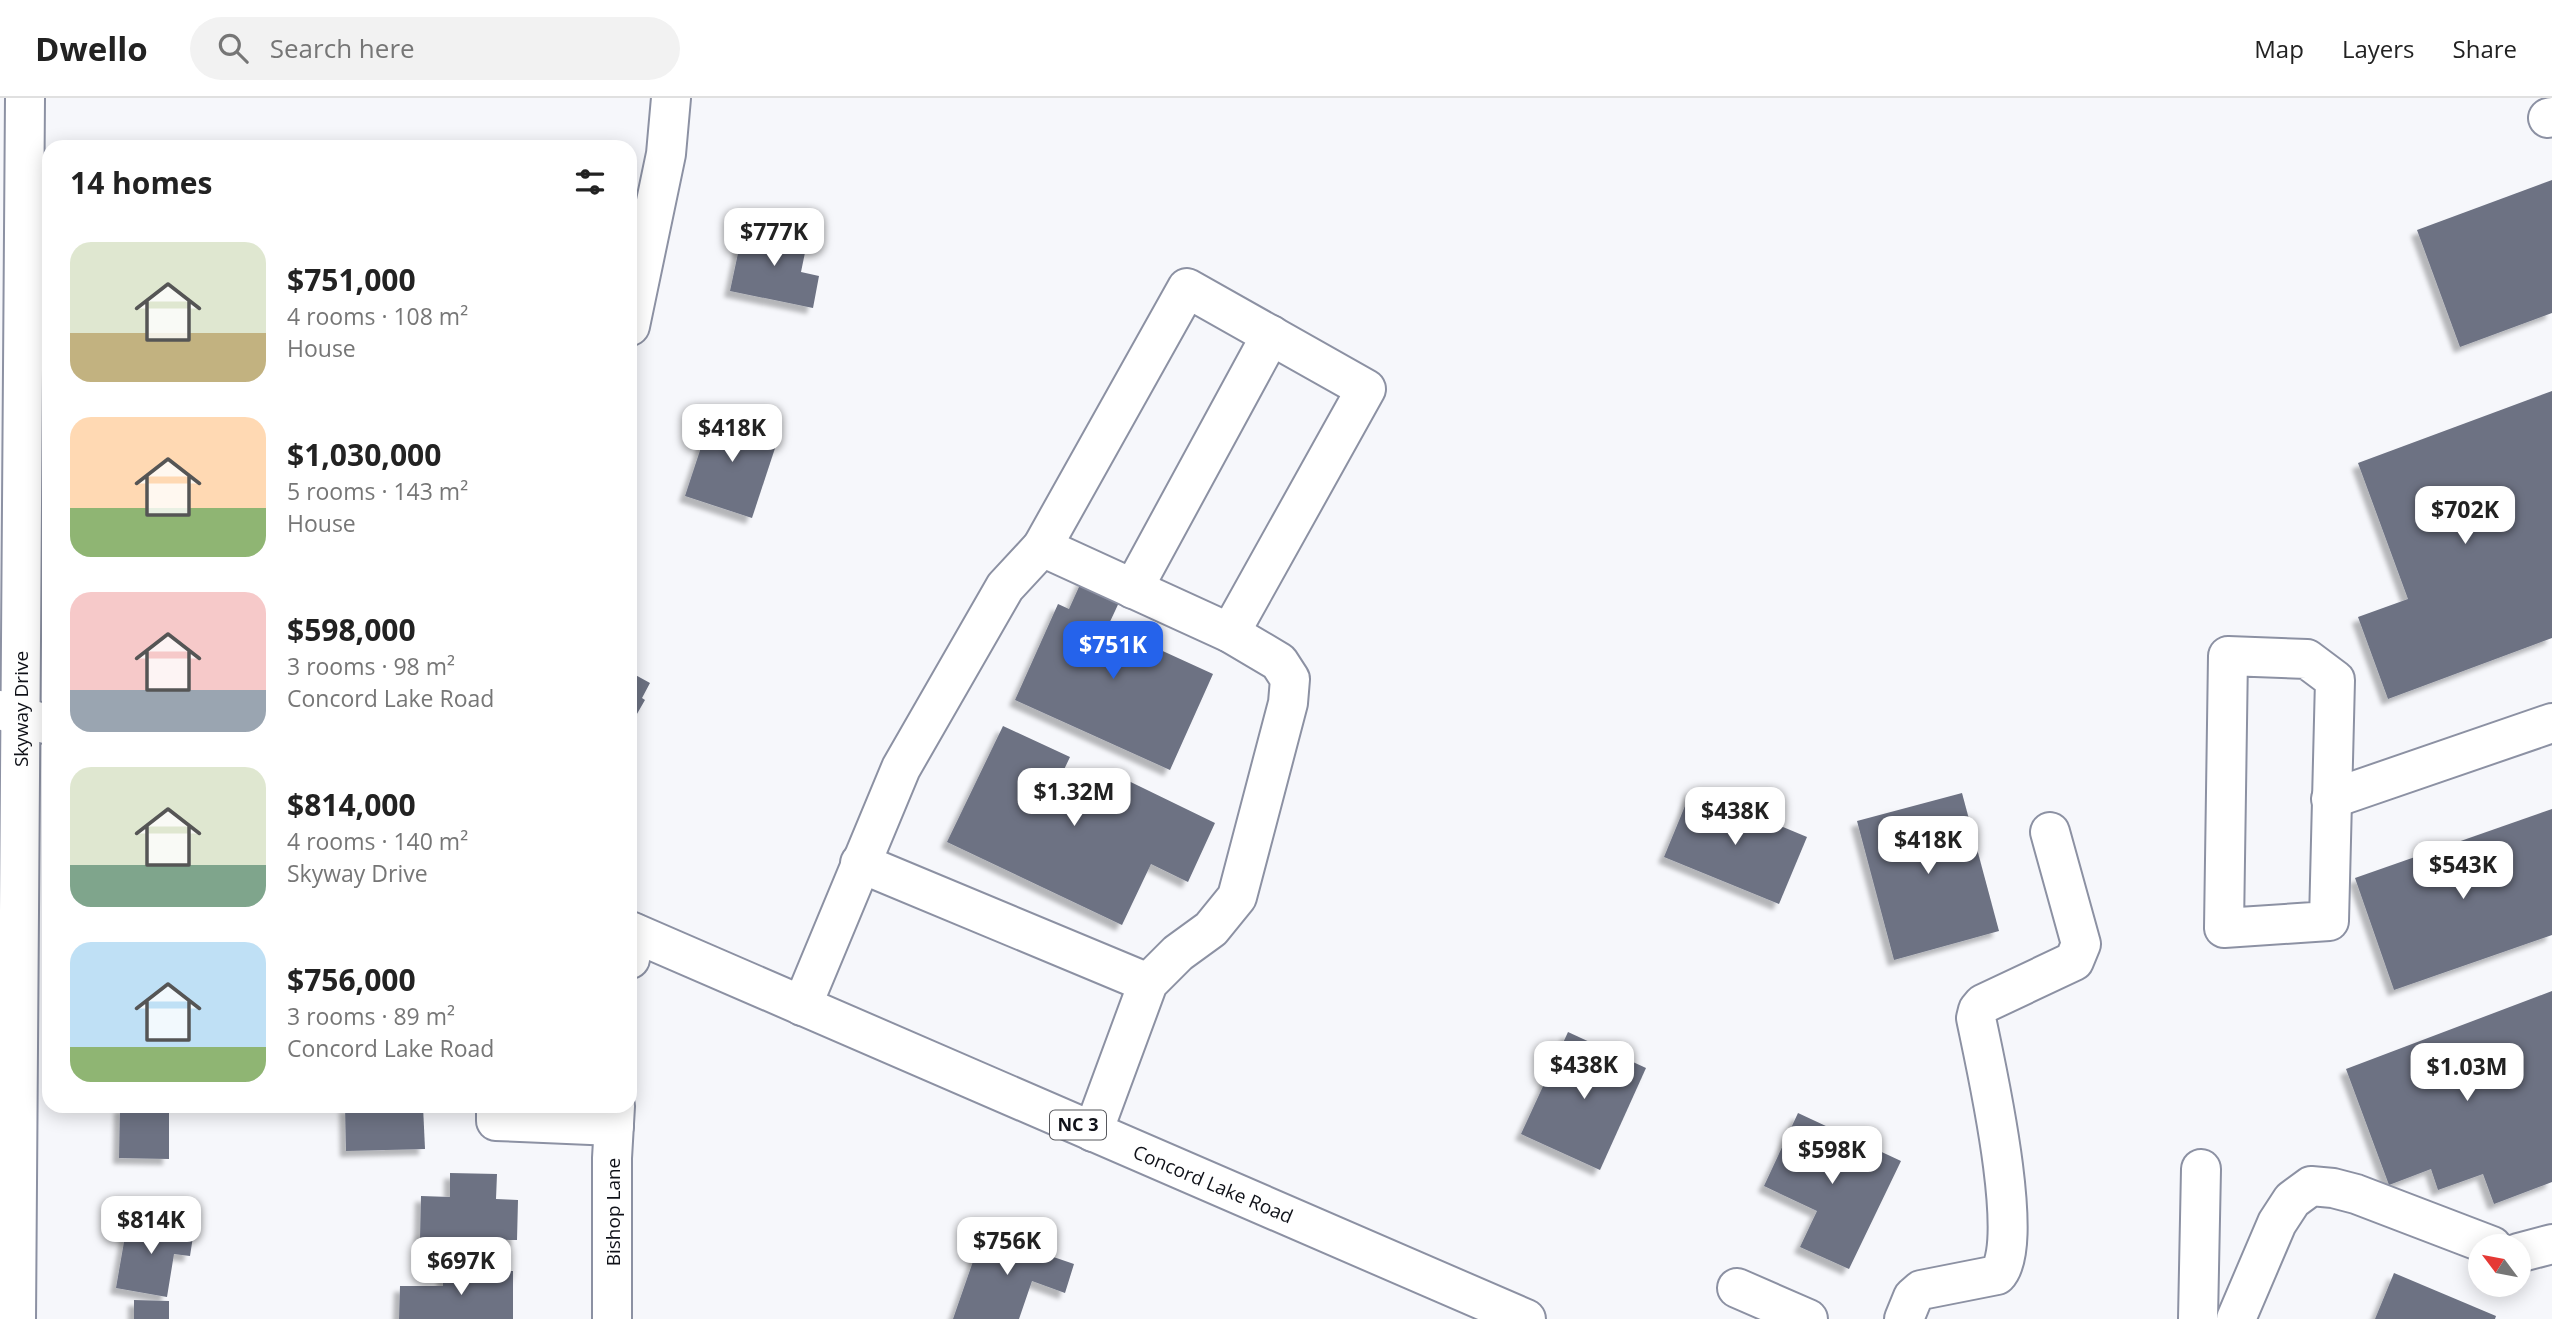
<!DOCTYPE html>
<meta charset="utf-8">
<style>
body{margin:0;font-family:"Open Sans",sans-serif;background:#f2f2f2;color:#222;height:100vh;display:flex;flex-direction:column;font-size:26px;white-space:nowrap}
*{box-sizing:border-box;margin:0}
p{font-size:23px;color:#767676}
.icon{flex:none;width:38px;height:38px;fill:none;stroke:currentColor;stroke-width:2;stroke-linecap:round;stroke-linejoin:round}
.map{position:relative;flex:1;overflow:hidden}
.panel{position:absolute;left:42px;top:42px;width:595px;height:973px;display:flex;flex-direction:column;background:#fff;border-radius:21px;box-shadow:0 4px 18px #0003}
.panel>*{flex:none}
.needle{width:46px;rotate:302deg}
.buttons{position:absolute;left:2468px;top:1136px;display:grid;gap:14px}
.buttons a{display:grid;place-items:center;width:63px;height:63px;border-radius:50%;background:#fff;box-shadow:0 4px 18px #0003;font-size:35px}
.price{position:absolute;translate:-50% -60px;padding:0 16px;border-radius:14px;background:#fff;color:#222;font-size:23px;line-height:46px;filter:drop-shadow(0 2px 4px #0008)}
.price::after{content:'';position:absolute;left:50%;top:42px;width:21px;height:16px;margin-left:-10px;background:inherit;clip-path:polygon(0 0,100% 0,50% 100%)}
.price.on{background:#2563eb;color:#fff}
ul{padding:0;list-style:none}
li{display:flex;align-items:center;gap:21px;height:175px;padding:0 28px}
li span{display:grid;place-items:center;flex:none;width:196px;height:140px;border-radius:21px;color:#555}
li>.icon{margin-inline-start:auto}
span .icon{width:84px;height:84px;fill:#fffc;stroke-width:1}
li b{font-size:30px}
h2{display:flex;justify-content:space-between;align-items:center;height:84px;padding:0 28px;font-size:30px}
header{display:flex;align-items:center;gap:42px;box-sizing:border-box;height:98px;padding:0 35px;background:#fff;border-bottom:2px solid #e0e0e0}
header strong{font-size:33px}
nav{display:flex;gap:38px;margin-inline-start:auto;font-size:24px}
.search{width:490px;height:63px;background:#f2f2f2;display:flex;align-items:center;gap:18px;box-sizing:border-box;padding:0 24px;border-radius:38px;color:#767676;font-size:26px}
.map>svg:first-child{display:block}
.building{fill:#6d7283;filter:url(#shadow)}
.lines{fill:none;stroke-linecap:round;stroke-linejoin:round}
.minor-casing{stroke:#8c91a3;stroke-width:42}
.major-casing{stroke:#8c91a3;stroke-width:42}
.minor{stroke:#fff;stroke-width:38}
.major{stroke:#fff;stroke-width:38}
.labels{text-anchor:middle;stroke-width:5;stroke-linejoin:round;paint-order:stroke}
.shield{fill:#fff;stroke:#57585d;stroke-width:2}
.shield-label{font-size:18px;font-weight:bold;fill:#0f1118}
.street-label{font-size:19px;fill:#0f1118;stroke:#fff}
</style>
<header>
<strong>Dwello</strong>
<div class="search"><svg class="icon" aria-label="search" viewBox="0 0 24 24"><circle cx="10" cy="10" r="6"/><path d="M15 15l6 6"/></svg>Search here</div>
<nav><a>Map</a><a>Layers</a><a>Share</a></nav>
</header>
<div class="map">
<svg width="2552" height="1221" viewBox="0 0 2552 1221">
<defs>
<filter id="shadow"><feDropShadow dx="-6" dy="6" stdDeviation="2" flood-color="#0004"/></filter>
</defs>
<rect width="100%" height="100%" fill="#f6f7fb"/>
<!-- building -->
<g class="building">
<polygon points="2552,82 2552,215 2460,249 2417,132"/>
<polygon points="744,127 808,140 801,174 819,178 813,210 730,193"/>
<polygon points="2552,293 2552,540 2388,601 2358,519 2408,501 2358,365"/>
<polygon points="713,313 780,335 752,420 685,398"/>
<polygon points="1083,480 1122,498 1108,528 1213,576 1170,672 1015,602 1058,506 1069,511"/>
<polygon points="630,574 650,585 642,600 645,602 630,628"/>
<polygon points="1003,628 1070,659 1060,680 1095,696 1106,672 1215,725 1188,784 1151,766 1122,827 947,744"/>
<polygon points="1692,691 1807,739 1779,806 1664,759"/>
<polygon points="1962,695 1999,833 1894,862 1857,723"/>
<polygon points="2552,711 2552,837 2394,892 2355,780"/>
<polygon points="2552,893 2552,1084 2494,1106 2483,1076 2438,1092 2431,1071 2389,1087 2346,971"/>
<polygon points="1568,934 1646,970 1600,1072 1521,1036"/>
<polygon points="120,1008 169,1008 169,1061 119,1060"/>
<polygon points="345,1008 423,1008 425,1051 346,1053"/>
<polygon points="1798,1015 1901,1063 1849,1171 1800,1149 1817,1113 1764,1088"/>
<polygon points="450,1075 497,1076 496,1101 518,1102 517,1142 420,1141 421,1098 450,1099"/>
<polygon points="128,1121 194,1132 190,1158 174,1156 167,1199 116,1190"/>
<polygon points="986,1126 1027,1140 1024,1149 1074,1166 1065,1195 1032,1183 1019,1221 953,1221"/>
<polygon points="443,1172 513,1173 513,1221 399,1221 400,1188 443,1188"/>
<polygon points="2394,1175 2496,1218 2495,1221 2375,1221"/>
<polygon points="134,1202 169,1203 169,1221 134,1221"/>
</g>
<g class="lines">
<!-- minor casing -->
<g class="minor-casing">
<g id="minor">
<polyline points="2548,20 2552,19"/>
<polyline points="630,228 666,56 671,0"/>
<polyline points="1042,449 1230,535 1279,564 1290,581 1288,605 1237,799 1211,831 1178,855 1148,885 1093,1034"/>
<polyline points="1133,491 1271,237"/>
<polygon points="2228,558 2307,561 2335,582 2329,823 2224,830"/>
<polyline points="2331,701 2552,625"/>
<polyline points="860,765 1148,885"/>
<polyline points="630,861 634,835"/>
<polyline points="802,908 901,670 1005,489 1042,449 1187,190 1366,291 1230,535"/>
<polyline points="496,1008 496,1023 614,1028"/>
<polyline points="2518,1155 2552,1146"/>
<polyline points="1737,1190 1808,1221"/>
<polyline points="16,1221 25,0"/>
<polyline points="612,1221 612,1060 615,1008"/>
<path d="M1904 1221 1913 1199 1921 1192 1997 1177C2027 1147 1985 964 1976 920L1978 912 1983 906 2074 863 2081 846 2050 734"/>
<polyline points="2198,1221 2201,1071"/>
<polyline points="2236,1221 2277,1125 2292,1102 2311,1088 2333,1090 2356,1096 2492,1148"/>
</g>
</g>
<!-- major casing -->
<g class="major-casing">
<g id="major">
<polyline points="0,612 49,627"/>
<polyline points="630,833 1526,1221"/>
</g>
</g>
<!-- minor -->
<use href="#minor" class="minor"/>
<!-- major -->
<use href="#major" class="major"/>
</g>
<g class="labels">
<!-- shield labels -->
<rect class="shield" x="1050" y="1012.5" width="56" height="29" rx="5"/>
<g class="shield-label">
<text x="1078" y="1033">NC 3</text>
</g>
<!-- street labels -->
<g class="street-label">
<text transform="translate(21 611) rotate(-90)" y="7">Skyway Drive</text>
<text transform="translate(1213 1086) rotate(23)" y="7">Concord Lake Road</text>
<text transform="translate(613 1114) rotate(-90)" y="7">Bishop Lane</text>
</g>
</g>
</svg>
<div class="buttons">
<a><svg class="needle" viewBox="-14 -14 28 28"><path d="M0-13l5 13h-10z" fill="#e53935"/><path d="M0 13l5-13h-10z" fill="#767676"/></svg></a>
</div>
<b class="price" style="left:774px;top:170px">$777K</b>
<b class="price" style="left:732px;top:366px">$418K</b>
<b class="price" style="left:2465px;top:448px">$702K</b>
<b class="price on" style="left:1113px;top:583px">$751K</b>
<b class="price" style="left:1074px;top:730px">$1.32M</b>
<b class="price" style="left:1735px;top:749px">$438K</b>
<b class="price" style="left:1928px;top:778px">$418K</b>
<b class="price" style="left:2463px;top:803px">$543K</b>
<b class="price" style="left:1584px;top:1003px">$438K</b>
<b class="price" style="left:2467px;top:1005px">$1.03M</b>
<b class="price" style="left:1832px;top:1088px">$598K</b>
<b class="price" style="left:151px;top:1158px">$814K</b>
<b class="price" style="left:1007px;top:1179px">$756K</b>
<b class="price" style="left:461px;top:1199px">$697K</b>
<section class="panel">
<h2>14 homes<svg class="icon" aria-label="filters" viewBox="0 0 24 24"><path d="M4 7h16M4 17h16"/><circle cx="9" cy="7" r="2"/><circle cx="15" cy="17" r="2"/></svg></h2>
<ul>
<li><span style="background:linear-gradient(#dfe7d0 65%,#c2b280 0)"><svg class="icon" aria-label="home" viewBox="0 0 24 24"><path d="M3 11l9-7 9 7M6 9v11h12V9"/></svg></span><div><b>$751,000</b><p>4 rooms · 108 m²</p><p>House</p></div></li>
<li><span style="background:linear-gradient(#ffd9b3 65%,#8fb573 0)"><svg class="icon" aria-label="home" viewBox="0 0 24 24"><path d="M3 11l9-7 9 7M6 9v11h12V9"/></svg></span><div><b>$1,030,000</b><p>5 rooms · 143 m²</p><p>House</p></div></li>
<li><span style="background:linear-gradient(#f6c9c9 70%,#9aa5b1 0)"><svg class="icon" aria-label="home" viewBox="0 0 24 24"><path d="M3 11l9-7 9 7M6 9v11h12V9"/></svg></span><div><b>$598,000</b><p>3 rooms · 98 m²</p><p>Concord Lake Road</p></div></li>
<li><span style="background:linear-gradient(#dfe7d0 70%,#7fa58c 0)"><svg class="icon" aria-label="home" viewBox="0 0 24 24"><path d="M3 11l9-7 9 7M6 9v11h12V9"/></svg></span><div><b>$814,000</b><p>4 rooms · 140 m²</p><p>Skyway Drive</p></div></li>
<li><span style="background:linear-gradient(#bfe0f5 75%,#8fb573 0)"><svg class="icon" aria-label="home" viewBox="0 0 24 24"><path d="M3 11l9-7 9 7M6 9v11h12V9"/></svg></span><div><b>$756,000</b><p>3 rooms · 89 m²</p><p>Concord Lake Road</p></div></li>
</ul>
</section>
</div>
